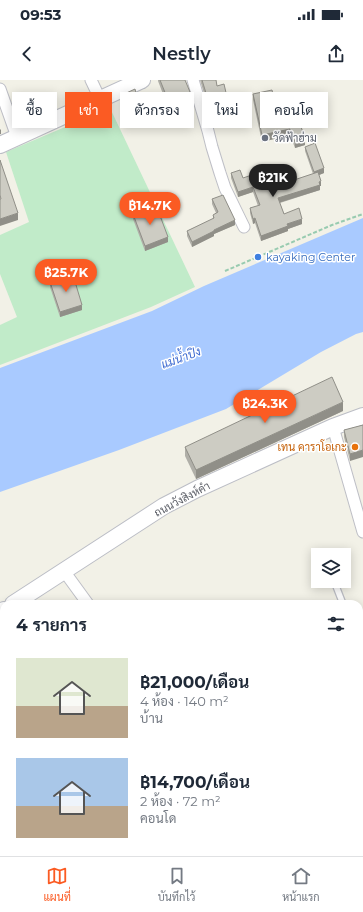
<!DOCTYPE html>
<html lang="th">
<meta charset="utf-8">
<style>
body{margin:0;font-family:Montserrat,Sarabun,sans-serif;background:#f2f2f3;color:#1f2937;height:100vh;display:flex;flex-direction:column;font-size:15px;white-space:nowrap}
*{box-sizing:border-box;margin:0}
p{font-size:13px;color:#747a83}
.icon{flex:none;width:22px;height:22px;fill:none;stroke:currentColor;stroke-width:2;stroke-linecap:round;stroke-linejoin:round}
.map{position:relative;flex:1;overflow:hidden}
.sheet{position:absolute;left:0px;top:520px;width:363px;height:256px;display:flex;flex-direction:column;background:#fff;border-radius:12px 12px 0 0;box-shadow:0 2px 10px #0003}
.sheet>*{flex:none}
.top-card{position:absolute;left:12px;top:12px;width:339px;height:36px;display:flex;gap:8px}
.controls{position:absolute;left:311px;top:468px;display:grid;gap:8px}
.controls a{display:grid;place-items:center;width:40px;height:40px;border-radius:0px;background:#fff;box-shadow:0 2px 10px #0003;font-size:20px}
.price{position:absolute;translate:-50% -34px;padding:0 9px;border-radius:14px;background:#fb5b23;color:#fff;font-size:13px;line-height:26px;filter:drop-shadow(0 1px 2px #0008)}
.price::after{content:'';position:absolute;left:50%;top:24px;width:12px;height:9px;margin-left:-6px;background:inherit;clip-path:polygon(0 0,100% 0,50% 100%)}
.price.active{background:#222;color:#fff}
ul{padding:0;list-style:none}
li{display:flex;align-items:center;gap:12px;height:100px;padding:0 16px}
li span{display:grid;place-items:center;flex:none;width:112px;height:80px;border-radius:0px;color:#555}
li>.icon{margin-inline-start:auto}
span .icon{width:48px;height:48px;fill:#fffc;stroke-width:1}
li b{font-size:17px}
h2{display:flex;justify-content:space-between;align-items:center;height:48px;padding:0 16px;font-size:17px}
.pill{padding:0 14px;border-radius:0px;background:#fff;box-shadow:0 2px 10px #0003;font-size:14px;line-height:36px}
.pill.active{background:#fb5b23;color:#fff}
.status{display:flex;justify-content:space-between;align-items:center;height:28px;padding:0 20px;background:#fff;direction:ltr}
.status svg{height:11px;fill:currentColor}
header{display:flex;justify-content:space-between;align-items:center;height:52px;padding:0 16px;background:#fff;font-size:18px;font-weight:600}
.tabs{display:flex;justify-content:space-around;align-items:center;height:56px;border-top:1px solid #e0e1e3;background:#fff;font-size:11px;color:#747a83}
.tabs a{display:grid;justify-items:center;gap:2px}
.tabs .active{color:#fb5b23}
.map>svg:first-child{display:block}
.green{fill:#c1ebc9}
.water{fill:#a9caff}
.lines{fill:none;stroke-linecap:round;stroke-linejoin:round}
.stream{stroke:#a9caff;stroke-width:3}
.lane-casing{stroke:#bebfc6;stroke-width:8}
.street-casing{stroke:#bebfc6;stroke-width:13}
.secondary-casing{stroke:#bcbec6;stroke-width:18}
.path{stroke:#98cbb0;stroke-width:2;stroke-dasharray:4 2;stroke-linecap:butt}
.lane{stroke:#fff;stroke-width:5.5}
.street{stroke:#fff;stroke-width:11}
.secondary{stroke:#fff;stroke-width:16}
.wall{fill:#b0afa8}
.shaded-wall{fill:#908f88}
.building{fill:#cdccc3;stroke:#908f88}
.worship-dot{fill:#6b7280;stroke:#fff;stroke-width:1.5}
.shop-dot{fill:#3f7fe0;stroke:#fff;stroke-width:1.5}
.food-dot{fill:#e8710a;stroke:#fff;stroke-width:1.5}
.labels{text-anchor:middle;stroke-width:3;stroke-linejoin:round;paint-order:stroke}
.worship-label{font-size:11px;fill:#5b616d;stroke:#fff;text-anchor:start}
.shop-label{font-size:11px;fill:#366cbe;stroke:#fff;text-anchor:start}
.food-label{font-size:11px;fill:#c56008;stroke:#fff;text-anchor:end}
.street-label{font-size:11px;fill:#5e6169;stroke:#fff}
.water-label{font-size:12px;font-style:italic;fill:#3e6bd1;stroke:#fff}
</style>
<div class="status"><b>09:53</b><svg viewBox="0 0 49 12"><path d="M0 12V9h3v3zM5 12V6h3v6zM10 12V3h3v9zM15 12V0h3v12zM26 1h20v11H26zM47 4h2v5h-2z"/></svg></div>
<header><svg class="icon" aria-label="back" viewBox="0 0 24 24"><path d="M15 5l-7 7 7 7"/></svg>Nestly<svg class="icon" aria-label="share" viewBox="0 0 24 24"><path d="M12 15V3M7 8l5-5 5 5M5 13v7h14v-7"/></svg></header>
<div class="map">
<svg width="363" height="776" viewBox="0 0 363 776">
<rect width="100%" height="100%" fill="#f2f1e7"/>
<!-- green -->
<polygon class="green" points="110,28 195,207 151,227 0,285 0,245 17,237 0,194 0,155 29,142 6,72"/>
<!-- water -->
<polygon class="water" points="363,138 363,252 356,254 321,272 226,329 119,370 0,412 0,288 152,231 204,206"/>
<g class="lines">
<!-- stream -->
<polyline class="stream" points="359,629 363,630"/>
<!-- lane casing -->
<g class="lane-casing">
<g id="lane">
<polyline points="334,501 343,524"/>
<polyline points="359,556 363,555"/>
</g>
</g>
<!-- street casing -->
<g class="street-casing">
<g id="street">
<polyline points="91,0 100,19"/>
<polyline points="193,0 208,51 212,67 220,93 225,108 244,147"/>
<polyline points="0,9 17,57"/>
<polyline points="333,347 363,452"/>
<polyline points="64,491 88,524"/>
<polyline points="0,712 4,711"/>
<polyline points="259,772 260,776"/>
<polyline points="187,776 198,772"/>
</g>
</g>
<!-- secondary casing -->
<g class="secondary-casing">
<g id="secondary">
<polyline points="0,65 142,0"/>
<polyline points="13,524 164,426 197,409 333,347 363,336"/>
<polyline points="0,532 4,530"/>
</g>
</g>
<!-- path -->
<polyline class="path" points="225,191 332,145 363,134"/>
<!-- lane -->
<use href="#lane" class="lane"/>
<!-- street -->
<use href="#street" class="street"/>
<!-- secondary -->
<use href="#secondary" class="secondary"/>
</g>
<!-- wall -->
<g class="wall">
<polygon points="158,0 185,0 190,19 168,27 158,1"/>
<polygon points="200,0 216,0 217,6 227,24 221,25 223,34 223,41 213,43"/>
<polygon points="253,14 278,36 305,65 295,68 290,55 262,62 253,20"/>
<polygon points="122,15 136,18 124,23 122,20"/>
<polygon points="305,67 324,93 319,95 321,106 320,106 320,110 280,123 284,134 302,144 288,149 288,151 261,161 255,143 253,144 250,133 250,128 258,126 253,112 238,117 231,98 231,93 243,98 277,103 294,100 313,94 305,71"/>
<polygon points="212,119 235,145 214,154 214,156 192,167 187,156 187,151 213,139 213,135 216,133 212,124"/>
<polygon points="133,134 168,162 145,171 133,139"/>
<polygon points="50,202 82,230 60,237 50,207"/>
<polygon points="343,331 196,399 185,376 185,367"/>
<polygon points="363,345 350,381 344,357 344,350"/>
<polygon points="41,772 69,772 69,776 43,776"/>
</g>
<!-- shaded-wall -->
<g class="shaded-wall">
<polygon points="190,12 190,19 168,27 168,20"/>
<polygon points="136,13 136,18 124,23 124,18"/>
<polygon points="227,17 227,24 220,25 220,18"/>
<polygon points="1,49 1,54 0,54 0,50"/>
<polygon points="290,49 290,55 262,62 262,55"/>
<polygon points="305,58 305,65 295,68 295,62"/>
<polygon points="324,88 324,93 314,97 314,92"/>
<polygon points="321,101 321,106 320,106 320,110 278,123 278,118"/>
<polygon points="253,107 253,112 238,117 238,112"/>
<polygon points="18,133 18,140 0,146 0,139"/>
<polygon points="255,138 255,143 253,144 253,139"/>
<polygon points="302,139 302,144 288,149 288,151 261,161 261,156 287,144"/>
<polygon points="235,140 235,145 214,154 214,156 192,167 192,162 214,150"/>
<polygon points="168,157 168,162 145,171 145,166"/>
<polygon points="82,225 82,230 60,237 60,232"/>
<polygon points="343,322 343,331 196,399 196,390"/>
<polygon points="363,370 363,377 350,381 350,374"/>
<polygon points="58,772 69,772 69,776 48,776"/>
</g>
<!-- building -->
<g class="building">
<polygon points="160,0 185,0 190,12 168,20"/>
<polygon points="202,0 216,0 217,6 224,4 227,17 220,18 223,34 213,36"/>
<polygon points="135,9 136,13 124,18 122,15"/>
<polygon points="272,10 278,36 295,30 305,58 295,62 290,49 262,55 253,14"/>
<polygon points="315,63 324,88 314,92 305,67"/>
<polygon points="0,80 18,133 0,139 0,119 1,119 0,115"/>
<polygon points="272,88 277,103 294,98 294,100 318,92 321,101 319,102 320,105 278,118 284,134 299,128 302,139 287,144 288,146 261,156 255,138 253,139 250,128 260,125 253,107 238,112 231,93 240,90 243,98"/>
<polygon points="223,115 235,140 214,150 214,151 192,162 187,151 214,138 213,135 218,132 212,119"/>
<polygon points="156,125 168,157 145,166 133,134"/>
<polygon points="73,195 82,225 60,232 50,202"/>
<polygon points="332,297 343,322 196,390 185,367"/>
<polygon points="363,345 363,370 350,374 344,350"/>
<polygon points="45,772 58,772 48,776 46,776"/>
</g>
<!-- markers -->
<circle class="worship-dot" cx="265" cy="58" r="4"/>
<circle class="shop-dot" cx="258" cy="177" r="4"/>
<circle class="food-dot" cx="355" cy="367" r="4"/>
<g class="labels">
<!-- worship labels -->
<g class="worship-label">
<text x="273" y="62">วัดฟ้าฮ่าม</text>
</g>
<!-- shop labels -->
<g class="shop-label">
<text x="266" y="181">kayaking Center</text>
</g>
<!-- food labels -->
<g class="food-label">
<text x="347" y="371">เทน คาราโอเกะ</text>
</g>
<!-- street labels -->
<g class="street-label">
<text transform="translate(182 419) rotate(-28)" y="4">ถนนวังสิงห์คำ</text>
</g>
<!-- water labels -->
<g class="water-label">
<text transform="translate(181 278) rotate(-20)" y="4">แม่น้ำปิง</text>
</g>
</g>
</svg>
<div class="controls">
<a><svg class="icon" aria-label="layers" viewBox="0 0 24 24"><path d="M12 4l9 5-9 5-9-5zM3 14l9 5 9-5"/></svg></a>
</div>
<b class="price active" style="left:273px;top:118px">฿21K</b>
<b class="price" style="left:150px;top:146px">฿14.7K</b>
<b class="price" style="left:66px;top:213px">฿25.7K</b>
<b class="price" style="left:265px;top:344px">฿24.3K</b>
<div class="top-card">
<a class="pill">ซื้อ</a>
<a class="pill active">เช่า</a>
<a class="pill">ตัวกรอง</a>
<a class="pill">ใหม่</a>
<a class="pill">คอนโด</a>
</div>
<section class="sheet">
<h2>4 รายการ<svg class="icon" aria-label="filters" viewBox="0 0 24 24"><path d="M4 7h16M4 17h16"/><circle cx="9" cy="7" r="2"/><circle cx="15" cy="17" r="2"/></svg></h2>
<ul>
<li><span style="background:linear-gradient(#dfe7d0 60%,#b9a48a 0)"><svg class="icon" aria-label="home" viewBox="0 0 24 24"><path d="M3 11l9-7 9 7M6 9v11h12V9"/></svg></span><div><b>฿21,000/เดือน</b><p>4 ห้อง · 140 m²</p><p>บ้าน</p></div></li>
<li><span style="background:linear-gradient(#a9c7e8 60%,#b9a48a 0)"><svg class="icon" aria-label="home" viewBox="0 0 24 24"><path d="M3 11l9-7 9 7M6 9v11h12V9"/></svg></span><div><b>฿14,700/เดือน</b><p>2 ห้อง · 72 m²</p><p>คอนโด</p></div></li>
</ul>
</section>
</div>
<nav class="tabs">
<a class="active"><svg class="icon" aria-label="map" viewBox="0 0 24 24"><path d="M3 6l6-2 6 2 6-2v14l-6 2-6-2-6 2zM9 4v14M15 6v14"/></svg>แผนที่</a>
<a><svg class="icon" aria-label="saved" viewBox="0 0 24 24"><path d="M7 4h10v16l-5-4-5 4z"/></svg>บันทึกไว้</a>
<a><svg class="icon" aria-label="home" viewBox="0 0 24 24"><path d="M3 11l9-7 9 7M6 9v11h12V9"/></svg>หน้าแรก</a>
</nav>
